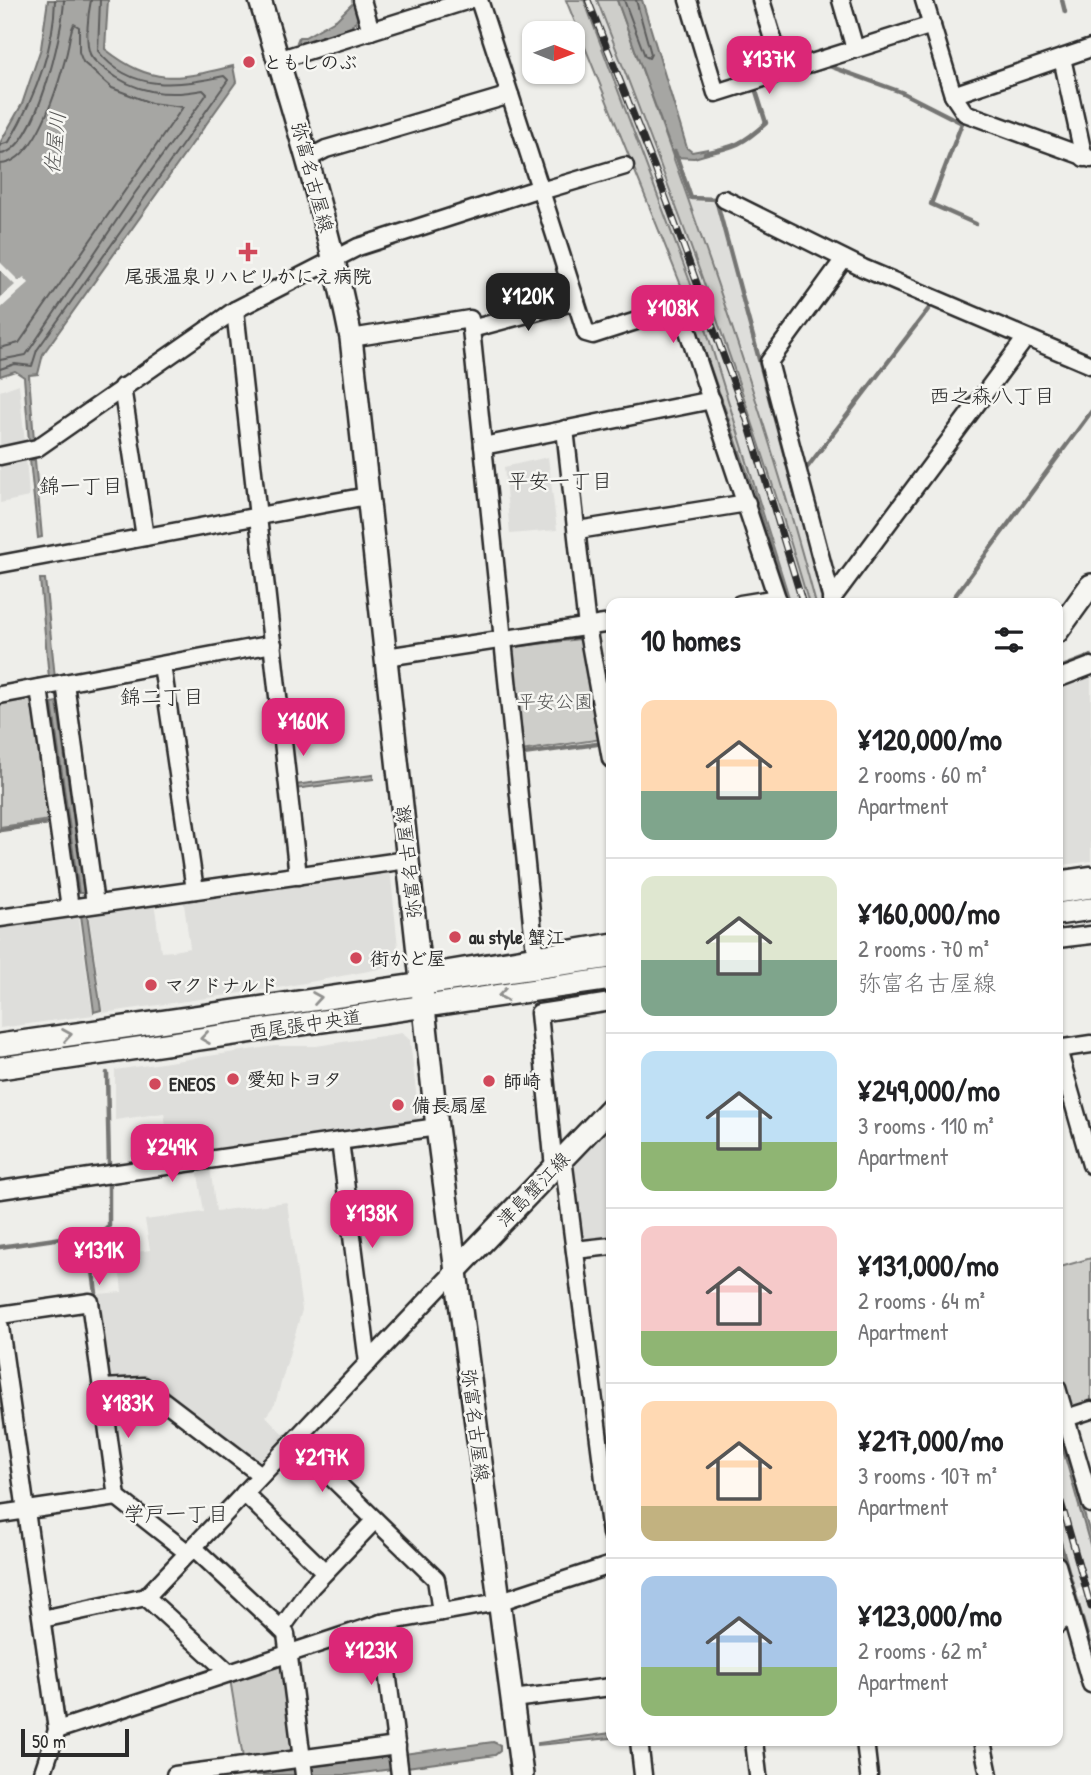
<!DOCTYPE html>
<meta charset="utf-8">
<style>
body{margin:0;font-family:"Patrick Hand","Klee One",sans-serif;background:#f6f6f6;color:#202124;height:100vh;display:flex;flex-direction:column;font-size:26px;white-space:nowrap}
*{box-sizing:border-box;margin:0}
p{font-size:23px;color:#757577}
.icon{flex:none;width:38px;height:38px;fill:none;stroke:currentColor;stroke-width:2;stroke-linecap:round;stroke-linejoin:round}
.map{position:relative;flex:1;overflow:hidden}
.drawer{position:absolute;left:606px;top:598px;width:457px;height:1148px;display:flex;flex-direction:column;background:#fff;border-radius:14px;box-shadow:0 2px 5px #0004}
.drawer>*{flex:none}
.needle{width:46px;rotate:91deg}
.controls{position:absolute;left:522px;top:21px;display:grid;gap:14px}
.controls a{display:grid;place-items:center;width:63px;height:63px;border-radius:14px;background:#fff;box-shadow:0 2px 5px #0004;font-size:35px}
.scale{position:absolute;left:21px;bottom:18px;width:108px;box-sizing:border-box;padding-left:7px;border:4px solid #2b2b2b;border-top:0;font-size:19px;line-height:24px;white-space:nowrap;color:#2b2b2b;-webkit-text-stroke:5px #f6f6f2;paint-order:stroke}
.price{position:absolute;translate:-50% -60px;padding:0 16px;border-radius:14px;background:#db2777;color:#fff;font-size:23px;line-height:46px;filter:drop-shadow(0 2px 4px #0008)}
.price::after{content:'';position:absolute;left:50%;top:42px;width:21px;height:16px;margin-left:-10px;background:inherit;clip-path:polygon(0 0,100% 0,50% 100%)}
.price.selected{background:#222;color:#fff}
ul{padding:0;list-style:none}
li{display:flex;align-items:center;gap:21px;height:175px;padding:0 35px}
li+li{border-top:2px solid #e0e0e0}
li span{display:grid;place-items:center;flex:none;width:196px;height:140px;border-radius:14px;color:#555}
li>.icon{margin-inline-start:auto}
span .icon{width:84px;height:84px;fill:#fffc;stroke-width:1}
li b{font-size:30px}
h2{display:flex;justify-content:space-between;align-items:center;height:84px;padding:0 35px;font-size:30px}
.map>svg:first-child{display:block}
.built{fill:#dededb}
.green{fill:#cececa;stroke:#7c7c7a;stroke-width:2}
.water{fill:#a6a6a3;stroke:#757573;stroke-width:2}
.pier{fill:#eeeeea}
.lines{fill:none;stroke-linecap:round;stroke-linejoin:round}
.shore{stroke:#5c5c5b;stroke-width:2}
.stream{stroke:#757573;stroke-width:4.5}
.minor-casing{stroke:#2b2b2b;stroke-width:21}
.major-casing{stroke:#2b2b2b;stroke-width:26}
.minor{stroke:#f6f6f2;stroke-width:16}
.major{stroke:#f6f6f2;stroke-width:21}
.rail-casing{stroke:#2b2b2b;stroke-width:7}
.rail{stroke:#f6f6f2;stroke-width:4.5;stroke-dasharray:13;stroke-linecap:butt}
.oneway{stroke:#90908e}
.poi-dot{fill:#d1495b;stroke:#f6f6f2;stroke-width:2.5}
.labels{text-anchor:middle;stroke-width:5;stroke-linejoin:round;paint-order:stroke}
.poi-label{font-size:19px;font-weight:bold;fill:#2b2b2b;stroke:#f6f6f2;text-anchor:start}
.street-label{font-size:19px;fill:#2b2b2b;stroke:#f6f6f2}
.park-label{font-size:19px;fill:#545453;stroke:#f6f6f2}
.water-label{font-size:21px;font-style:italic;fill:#565655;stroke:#f6f6f2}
.neighbourhood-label{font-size:21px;fill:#2b2b2b;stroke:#f6f6f2}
</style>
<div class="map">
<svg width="1091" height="1775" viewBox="0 0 1091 1775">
<rect width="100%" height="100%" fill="#eeeeea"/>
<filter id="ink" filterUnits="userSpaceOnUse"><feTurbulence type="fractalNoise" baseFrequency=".0143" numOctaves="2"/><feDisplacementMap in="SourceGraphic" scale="14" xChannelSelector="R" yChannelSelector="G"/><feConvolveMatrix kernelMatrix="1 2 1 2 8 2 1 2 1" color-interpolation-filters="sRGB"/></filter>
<g filter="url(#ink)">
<!-- built -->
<g class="built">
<polygon points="566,0 617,0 690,201 715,202 823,604 789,604 754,492 687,300"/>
<polygon points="19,384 25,444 0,449 0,391"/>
<polygon points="26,457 29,497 0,503 0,462"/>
<polygon points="548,457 557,530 510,534 504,467"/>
<polygon points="1091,675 1091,861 1057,866 1057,688"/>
<polygon points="387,869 391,877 399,957 390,967 283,987 103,1013 88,911 154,901 161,952 173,951 190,948 183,897"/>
<polygon points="78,912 93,1015 0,1028 0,923"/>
<polygon points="402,1033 410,1040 419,1117 414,1123 171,1159 164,1113 115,1120 115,1070 275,1046 316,1046"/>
<polygon points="611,1119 611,1237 583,1241 578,1237 569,1169 576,1154"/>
<polygon points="210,1167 216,1211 287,1202 302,1310 275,1404 266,1416 284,1435 260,1461 254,1461 145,1379 111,1380 99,1294 122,1292 118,1255 150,1250 145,1220 204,1212 197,1168"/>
<polygon points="1057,1429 1091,1548 1091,1578 1076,1590 1057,1523"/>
<polygon points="1091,1592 1091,1642 1079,1598"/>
</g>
<!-- green -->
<g class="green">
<polygon points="566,0 584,0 698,303 791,604 789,604 754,492 687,300"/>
<path d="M597 0H617C689 200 761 398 816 604H809C749 398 675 199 597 0Z"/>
<polygon points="580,639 585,643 602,739 521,751 510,651 513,647"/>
<polygon points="28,698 32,701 50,820 0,827 0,703"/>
<polygon points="1091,1258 1091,1403 1075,1407 1067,1403 1057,1368 1057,1268"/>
<polygon points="276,1662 281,1667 292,1748 288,1753 243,1758 230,1679"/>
</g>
<!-- water -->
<g class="water">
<path d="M48 0H108L105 49C152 86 177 80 233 66L236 82 43 354 38 374 29 375 34 440 29 441 24 377 15 371 0 376V143L22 104 41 48Z"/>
<path d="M356 0C374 28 317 46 297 42L299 37H305L337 19Z"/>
<polygon points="617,0 642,0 687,148 692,152 708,149 708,154 694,158 674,157"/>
<polygon points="35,460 42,537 38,538 30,460"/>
<polygon points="40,579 45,579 55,678 49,678"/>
<polygon points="57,702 84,893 79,893 52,703"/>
<polygon points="373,775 373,779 295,789 294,785"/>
<polygon points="87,914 101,1010 94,1012 81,915"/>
<polygon points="1057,1419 1091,1537 1091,1548 1057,1429"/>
<polygon points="611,1733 611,1738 538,1745 538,1743"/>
<polygon points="493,1742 500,1745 500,1751 495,1755 348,1775 247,1775"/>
</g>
<!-- pier -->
<polygon class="pier" points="0,262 19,281 24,277 29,283 0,309 0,298 15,285 0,270"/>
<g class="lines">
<!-- shore -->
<g class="shore">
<polyline points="624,0 645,56 649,58 651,54 636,0"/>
<path d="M0 145 9 142C34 99 54 50 55 0"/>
<path d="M0 154C36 152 63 31 64 0"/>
<path d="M0 164C36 163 58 86 66 56 69 46 69 33 74 24L79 27V52L83 62 112 88 151 103 183 107 19 343 0 348"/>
<path d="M0 360 26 355 135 193 207 94 203 90C167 97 135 93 106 70 100 65 93 61 90 54 85 41 88 14 91 0"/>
<path d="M0 369 15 364 32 366 37 350 228 80 224 76C180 86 131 93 98 51L100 0"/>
</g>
<!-- stream -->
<g class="stream">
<polyline points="1062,0 1065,12"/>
<polyline points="813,71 829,66 901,92 962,123 931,204 976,224"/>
<polyline points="675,152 691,198 716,199 800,512"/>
<path d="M705 153C735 147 743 144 766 123L755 88 758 87"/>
<polyline points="686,300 778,578"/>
<polyline points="806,469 930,307"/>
<polyline points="949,604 1091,412"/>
<polyline points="1057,669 1091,656"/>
<polyline points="523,754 597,744"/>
<polyline points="0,830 49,823"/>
<polyline points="107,1073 109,1167"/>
<polyline points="88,1234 96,1293"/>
<polyline points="0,1247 103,1232 109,1226 109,1182"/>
<polyline points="1057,1532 1091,1650"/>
</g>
<!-- minor casing -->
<g class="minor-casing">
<g id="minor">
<polyline points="362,0 371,31"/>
<polyline points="479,0 510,95"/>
<polyline points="688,0 716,93 932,25"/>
<polyline points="761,0 783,72"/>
<polyline points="841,0 855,49"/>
<polyline points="924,0 953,95 965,113 1091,159"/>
<polyline points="1062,58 1084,158"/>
<polyline points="278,60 469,0"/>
<polyline points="953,95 1091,48"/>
<polyline points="540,188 586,333 593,335 680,307 779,604"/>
<polyline points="541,191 625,166"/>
<polyline points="724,199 863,268 1091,365"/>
<polyline points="235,310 298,876"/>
<polyline points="471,329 576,301"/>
<polyline points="351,338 470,319 535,952"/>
<polyline points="122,387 145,537"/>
<polyline points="565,429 587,627 611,759"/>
<polyline points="483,446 712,400"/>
<polyline points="0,456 37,448 235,310 358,247 540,188 510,95 326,149 309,158"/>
<polyline points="578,530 747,503"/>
<polyline points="0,564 367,496"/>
<polyline points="831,600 1025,339"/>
<polyline points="740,604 777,598"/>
<polyline points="833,604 769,362 844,259"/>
<polyline points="386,657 611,623"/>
<polyline points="162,665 195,890"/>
<polyline points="1057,679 1091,666"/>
<polyline points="65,683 95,904"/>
<polyline points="39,688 70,908"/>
<polyline points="0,695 273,644"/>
<polyline points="1057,880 1091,875"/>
<polyline points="0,918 407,860"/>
<polyline points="1057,939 1091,935"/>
<polyline points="419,974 611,942"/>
<polyline points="1057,1049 1091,1044"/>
<polyline points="1058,1049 1091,1165"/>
<polyline points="340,1141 368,1363"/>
<polyline points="563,1158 611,1534"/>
<polyline points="554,1168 539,1013 611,1002"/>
<polyline points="0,1190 437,1127"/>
<polyline points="575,1250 611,1246"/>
<polyline points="0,1315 90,1302 117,1497 188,1553"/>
<polyline points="0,1327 57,1730 42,1775"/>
<polyline points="102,1388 144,1386 261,1475"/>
<polyline points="1057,1388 1091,1504"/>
<polyline points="1066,1418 1091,1410"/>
<polyline points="294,1441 436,1579 441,1612"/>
<polyline points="244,1493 325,1572"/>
<polyline points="0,1514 117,1497"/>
<polyline points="193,1547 281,1629"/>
<polyline points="1057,1565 1091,1684"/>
<polyline points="146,1597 228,1672"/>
<polyline points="42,1619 146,1597 455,1271"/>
<polyline points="381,1623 400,1775"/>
<polyline points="1057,1625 1071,1613"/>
<polyline points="512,1699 611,1687"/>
<polyline points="57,1730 381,1623 498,1602 611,1565"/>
<polyline points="639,1741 643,1775"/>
<polyline points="754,1741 758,1775"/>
<polyline points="865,1741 869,1775"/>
<polyline points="982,1741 989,1775"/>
<polyline points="175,1775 397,1746"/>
<polyline points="304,1775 286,1634 281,1629 311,1587 375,1520"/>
</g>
</g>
<!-- major casing -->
<g class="major-casing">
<g id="major">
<path d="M260 0C294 112 328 223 351 338L437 1127 522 1775"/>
<polyline points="1057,632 1091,585"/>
<polyline points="1057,892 1091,887"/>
<polyline points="1057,914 1091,909"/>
<polyline points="0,1045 611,957"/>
<polyline points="0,1068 611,979"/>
<polyline points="455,1271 611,1108"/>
</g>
</g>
<!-- minor -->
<use href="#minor" class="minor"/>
<!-- major -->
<use href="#major" class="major"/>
<!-- rail casing -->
<g class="rail-casing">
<g id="rail">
<polyline points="588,0 654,166 747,420 803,604"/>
<polyline points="1057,1488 1091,1607"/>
</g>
</g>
<!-- rail -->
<use href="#rail" class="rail"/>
</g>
<!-- one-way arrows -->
<defs><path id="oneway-chevron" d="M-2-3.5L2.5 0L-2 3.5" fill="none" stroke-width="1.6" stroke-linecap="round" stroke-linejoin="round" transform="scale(1.75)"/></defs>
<g class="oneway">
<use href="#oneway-chevron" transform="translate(503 995) rotate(171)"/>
<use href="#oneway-chevron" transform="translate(317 998) rotate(-9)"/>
<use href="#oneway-chevron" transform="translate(67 1035) rotate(-9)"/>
<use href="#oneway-chevron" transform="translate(205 1038) rotate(172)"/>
</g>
</g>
<!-- markers -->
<g class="poi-dot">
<circle cx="249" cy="62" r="7"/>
<path d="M244.5 241.5h7v7h7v7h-7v7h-7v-7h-7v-7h7z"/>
<circle cx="455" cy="937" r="7"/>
<circle cx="356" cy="958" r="7"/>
<circle cx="151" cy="985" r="7"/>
<circle cx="233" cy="1079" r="7"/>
<circle cx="489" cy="1081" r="7"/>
<circle cx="155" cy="1084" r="7"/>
<circle cx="398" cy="1105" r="7"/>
</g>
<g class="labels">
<!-- poi labels -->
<g class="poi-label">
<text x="263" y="69">ともしのぶ</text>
<text x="248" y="283" text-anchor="middle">尾張温泉リハビリかにえ病院</text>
<text x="469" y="944">au style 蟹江</text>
<text x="370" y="965">街かど屋</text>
<text x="165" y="992">マクドナルド</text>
<text x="247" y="1086">愛知トヨタ</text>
<text x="503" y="1088">師崎</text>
<text x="169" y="1091">ENEOS</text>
<text x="412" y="1112">備長扇屋</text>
</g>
<!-- street labels -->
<g class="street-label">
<text transform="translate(313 177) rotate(75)" y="7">弥富名古屋線</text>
<text transform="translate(408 862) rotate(-96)" y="7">弥富名古屋線</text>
<text transform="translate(305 1024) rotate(-8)" y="7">西尾張中央道</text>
<text transform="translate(533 1189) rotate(-46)" y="7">津島蟹江線</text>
<text transform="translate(476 1425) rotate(83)" y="7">弥富名古屋線</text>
</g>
<!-- park labels -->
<g class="park-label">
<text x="555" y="708">平安公園</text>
</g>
<!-- water labels -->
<g class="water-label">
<text transform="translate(55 143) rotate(-84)" y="7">佐屋川</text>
</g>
<!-- neighbourhood labels -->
<g class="neighbourhood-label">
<text x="992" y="403">西之森八丁目</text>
<text x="560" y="488">平安一丁目</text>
<text x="81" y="493">錦一丁目</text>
<text x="162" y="704">錦二丁目</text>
<text x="176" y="1521">学戸一丁目</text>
</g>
</g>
</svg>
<div class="controls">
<a><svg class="needle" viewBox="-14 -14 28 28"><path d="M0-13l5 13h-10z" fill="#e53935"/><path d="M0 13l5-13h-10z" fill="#757577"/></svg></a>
</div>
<div class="scale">50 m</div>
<b class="price" style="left:769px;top:96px">¥137K</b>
<b class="price selected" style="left:528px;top:333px">¥120K</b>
<b class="price" style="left:673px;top:345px">¥108K</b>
<b class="price" style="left:303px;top:758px">¥160K</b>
<b class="price" style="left:172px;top:1184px">¥249K</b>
<b class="price" style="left:372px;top:1250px">¥138K</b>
<b class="price" style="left:99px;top:1287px">¥131K</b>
<b class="price" style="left:128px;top:1440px">¥183K</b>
<b class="price" style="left:322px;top:1494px">¥217K</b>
<b class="price" style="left:371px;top:1687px">¥123K</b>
<section class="drawer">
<h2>10 homes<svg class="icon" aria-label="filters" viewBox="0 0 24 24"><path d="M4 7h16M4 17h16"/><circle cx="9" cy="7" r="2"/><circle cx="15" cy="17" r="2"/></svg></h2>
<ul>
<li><span style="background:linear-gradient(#ffd9b3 65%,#7fa58c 0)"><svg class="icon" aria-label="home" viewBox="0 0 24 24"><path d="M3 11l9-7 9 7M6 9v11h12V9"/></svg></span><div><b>¥120,000/mo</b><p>2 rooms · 60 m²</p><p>Apartment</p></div></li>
<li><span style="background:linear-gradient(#dfe7d0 60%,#7fa58c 0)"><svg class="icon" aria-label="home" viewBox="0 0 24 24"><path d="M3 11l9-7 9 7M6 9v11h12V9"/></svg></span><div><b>¥160,000/mo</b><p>2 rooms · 70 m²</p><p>弥富名古屋線</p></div></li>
<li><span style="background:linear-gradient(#bfe0f5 65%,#8fb573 0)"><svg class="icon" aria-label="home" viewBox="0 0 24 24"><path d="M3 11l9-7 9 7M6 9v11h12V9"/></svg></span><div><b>¥249,000/mo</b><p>3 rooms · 110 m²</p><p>Apartment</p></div></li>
<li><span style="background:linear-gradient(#f6c9c9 75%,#8fb573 0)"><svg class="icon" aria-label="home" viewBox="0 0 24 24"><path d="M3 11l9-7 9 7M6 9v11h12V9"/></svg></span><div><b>¥131,000/mo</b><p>2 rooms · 64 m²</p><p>Apartment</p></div></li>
<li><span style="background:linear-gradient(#ffd9b3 75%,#c2b280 0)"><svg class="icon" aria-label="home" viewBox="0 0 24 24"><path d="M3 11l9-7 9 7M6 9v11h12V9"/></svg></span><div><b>¥217,000/mo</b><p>3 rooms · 107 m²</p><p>Apartment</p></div></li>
<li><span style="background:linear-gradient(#a9c7e8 65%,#8fb573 0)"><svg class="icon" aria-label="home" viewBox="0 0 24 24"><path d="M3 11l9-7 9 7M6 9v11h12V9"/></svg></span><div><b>¥123,000/mo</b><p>2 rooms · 62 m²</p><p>Apartment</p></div></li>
</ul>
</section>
</div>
